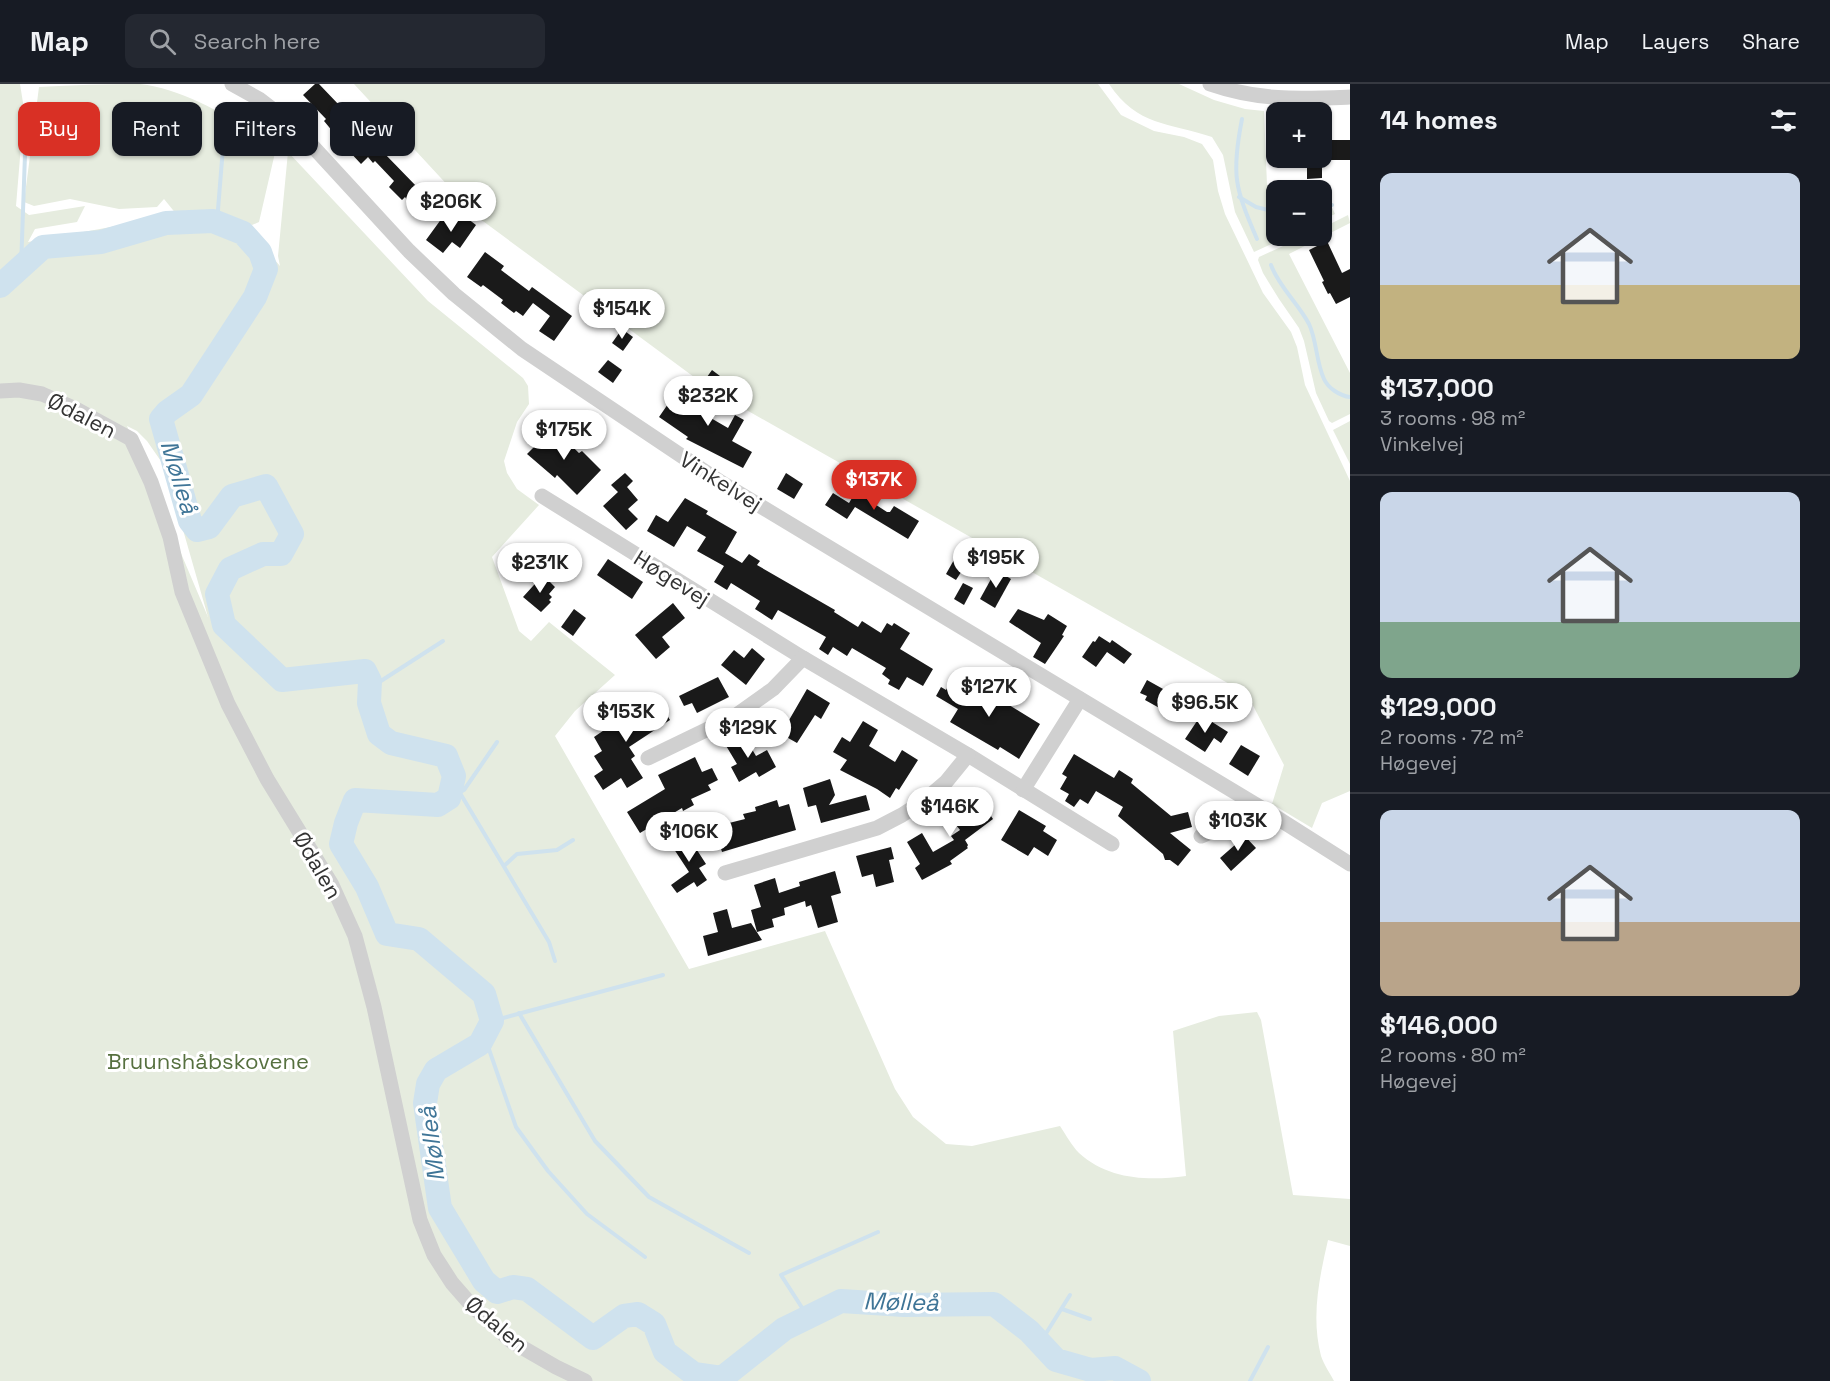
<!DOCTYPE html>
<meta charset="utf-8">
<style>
body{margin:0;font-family:"Space Grotesk",sans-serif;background:#242831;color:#f1f3f6;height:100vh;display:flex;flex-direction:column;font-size:22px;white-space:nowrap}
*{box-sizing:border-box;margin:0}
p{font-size:20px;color:#9ea1a6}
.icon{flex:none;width:33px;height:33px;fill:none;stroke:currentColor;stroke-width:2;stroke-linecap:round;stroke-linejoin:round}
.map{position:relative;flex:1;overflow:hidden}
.panel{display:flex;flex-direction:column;background:#171b24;width:480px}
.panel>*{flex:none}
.top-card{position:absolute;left:18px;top:18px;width:570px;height:54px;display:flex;gap:12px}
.controls{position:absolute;left:1266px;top:18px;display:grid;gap:12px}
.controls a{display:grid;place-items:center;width:66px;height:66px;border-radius:12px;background:#171b24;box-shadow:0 2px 4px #0004;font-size:30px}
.price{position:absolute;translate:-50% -51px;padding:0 14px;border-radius:21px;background:#fff;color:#222;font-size:20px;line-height:39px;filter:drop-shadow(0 2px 3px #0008)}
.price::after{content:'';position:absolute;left:50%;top:36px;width:18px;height:14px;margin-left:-9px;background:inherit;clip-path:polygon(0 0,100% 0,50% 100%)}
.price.active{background:#d93025;color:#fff}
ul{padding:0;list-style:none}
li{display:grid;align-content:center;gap:12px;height:318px;padding:0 30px}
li+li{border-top:2px solid #363941}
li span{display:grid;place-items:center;height:186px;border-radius:12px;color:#555}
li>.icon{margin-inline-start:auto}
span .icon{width:108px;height:108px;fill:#fffc;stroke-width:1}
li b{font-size:26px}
h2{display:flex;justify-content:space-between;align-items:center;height:72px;padding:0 30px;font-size:26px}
.pill{padding:0 21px;border-radius:12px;background:#171b24;box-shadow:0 2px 4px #0004;font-size:21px;line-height:54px}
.pill.active{background:#d93025;color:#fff}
header{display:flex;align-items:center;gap:36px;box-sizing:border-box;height:84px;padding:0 30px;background:#171b24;border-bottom:2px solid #363941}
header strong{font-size:28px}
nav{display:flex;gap:33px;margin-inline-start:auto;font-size:21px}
.search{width:420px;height:54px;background:#242831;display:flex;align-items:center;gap:15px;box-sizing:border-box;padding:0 21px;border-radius:12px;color:#9ea1a6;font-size:22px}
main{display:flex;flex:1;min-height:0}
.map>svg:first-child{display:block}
.green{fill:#e6ecdf;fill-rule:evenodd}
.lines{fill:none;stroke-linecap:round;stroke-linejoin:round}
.stream{stroke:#cfe2ee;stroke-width:4}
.river{stroke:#cfe2ee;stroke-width:24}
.building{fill:#1a1a1a}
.minor{stroke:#d0d0d0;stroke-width:15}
.labels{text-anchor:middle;stroke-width:6;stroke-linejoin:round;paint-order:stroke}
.street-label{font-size:22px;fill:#333;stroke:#fff}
.park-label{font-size:22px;fill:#56703f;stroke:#fff}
.water-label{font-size:24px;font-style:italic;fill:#3f7597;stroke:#fff}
</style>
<header>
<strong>Map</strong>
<div class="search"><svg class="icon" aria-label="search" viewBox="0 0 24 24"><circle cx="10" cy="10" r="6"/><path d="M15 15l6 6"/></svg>Search here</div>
<nav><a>Map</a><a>Layers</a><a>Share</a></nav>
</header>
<main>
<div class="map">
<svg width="1350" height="1297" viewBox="0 0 1350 1297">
<rect width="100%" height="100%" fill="#fff"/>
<!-- green -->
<g class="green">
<path d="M0 0H20L24 25 16 122 29 131 85 122 77 138 35 145 28 158 177 131 164 115 157 123 119 125 70 115 34 122 24 118 39 3C72 1 107 0 140 0 187 5 236 38 277 60L259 138 252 141 222 129 187 131 223 133 249 146 280 182 278 172 288 68 428 217 523 294 528 302 529 320 517 338 504 377 507 389 517 405 539 421 492 473 519 547 531 557 549 538 615 591 575 627 555 652 689 885 825 847 895 1005 913 1033 946 1060 972 1062 1060 1042C1066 1051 1072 1062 1079 1069 1109 1096 1148 1097 1186 1092L1173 947 1219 932 1257 928 1261 936 1293 1111 1350 1115V1162L1328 1156C1319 1195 1311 1233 1321 1272 1324 1281 1330 1289 1334 1297H0ZM127 342 137 347 147 357 165 383 208 533Z"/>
<polygon points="354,0 1098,0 1121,31 1154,47 1184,53 1202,60 1213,76 1218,107 1225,130 1263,209 1291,248 1297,263 1305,301 1350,397 1350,707 1322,719 1312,744 1272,720 1284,681 1247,610 713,307 476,132"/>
<path d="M1109 0H1179L1214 16 1245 25 1264 27 1267 101 1322 102 1335 130 1322 136V106H1276V152H1289L1254 168 1235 128 1223 71 1212 53C1168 38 1138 43 1109 0Z"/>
<polygon points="1348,131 1350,139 1289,170 1350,289 1350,330 1332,339 1329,337 1316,309 1304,257 1299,244 1279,215 1263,189 1258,176 1259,173 1305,152 1322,152 1322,144"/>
<polygon points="1350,337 1350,380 1333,346"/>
</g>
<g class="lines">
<!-- stream -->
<g class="stream">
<path d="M1242 35C1231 91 1235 104 1257 155"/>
<polyline points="1239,113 1256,123 1276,128"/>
<polyline points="1322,122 1332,121"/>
<polyline points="217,138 224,51"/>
<path d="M1271 181C1279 203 1298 219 1309 240 1317 257 1316 278 1324 295 1328 304 1340 312 1350 313"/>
<polyline points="21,184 26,42 30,23"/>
<polyline points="370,604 443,557"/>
<polyline points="460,709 549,858 555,877"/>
<polyline points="449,714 464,706 497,658"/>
<polyline points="505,781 517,770 557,766 573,756"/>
<polyline points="519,929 595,1057 649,1113 749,1169"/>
<polyline points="492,937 663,891"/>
<polyline points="484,951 516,1043 548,1087 587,1130 645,1173"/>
<polyline points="1062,1225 1090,1235"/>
<polyline points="808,1233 781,1191 878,1148"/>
<polyline points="1040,1259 1070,1211"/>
<polyline points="1250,1297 1268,1263"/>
</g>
<!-- river -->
<polyline class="river" points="0,202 43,163 101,158 166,139 213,137 243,149 260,168 266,185 255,213 191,311 167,328 161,335 190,437 197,446 209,443 232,412 266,402 292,450 281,470 263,470 230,485 217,510 224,541 282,596 365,587 370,597 369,619 379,650 391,659 446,672 454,692 449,714 438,721 355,716 346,739 341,760 367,803 387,850 419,855 484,910 492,937 480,960 436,986 428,1000 425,1019 440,1124 484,1197 497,1208 513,1203 527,1205 593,1254 624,1232 638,1230 654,1240 665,1268 694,1290 722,1294 784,1245 841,1217 904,1221 994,1220 1029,1247 1056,1276 1091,1286 1115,1284 1139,1297"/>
</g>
<!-- building -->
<g class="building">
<polygon points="315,0 319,0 340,22 337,25 348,36 334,49 324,37 326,35 303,11"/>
<polygon points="368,47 375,55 379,51 390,63 384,69 418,104 407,116 405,113 402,116 389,103 394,97 375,77 373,79 368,73 361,80 348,66"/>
<polygon points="1322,56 1350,56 1350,76 1322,76 1322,94 1307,95 1307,74 1322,74"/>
<polygon points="459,128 476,141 460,164 452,158 443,169 426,156 442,134 450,139"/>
<polygon points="1327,157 1342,189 1350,185 1350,213 1336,220 1330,209 1328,210 1322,198 1324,197 1309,166"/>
<polygon points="485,168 504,182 501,186 529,207 532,203 572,232 554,257 539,247 550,232 533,219 523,232 516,227 514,229 501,219 503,216 483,201 481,203 467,193"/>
<polygon points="622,245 633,253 623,267 612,259"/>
<polygon points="608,276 622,286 613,299 598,288"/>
<polygon points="712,286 720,292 697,326 728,344 735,331 744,336 732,357 752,368 743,384 686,355 688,353 659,333 668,320 681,329"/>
<polygon points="553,344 579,369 582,367 601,386 577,411 557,391 555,394 527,370"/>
<polygon points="625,389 633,397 627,403 638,416 628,425 638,435 626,446 603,422 618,408 611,401"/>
<polygon points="786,389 803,400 794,415 777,405"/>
<polygon points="861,399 873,406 867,415 887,428 890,428 894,422 919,437 908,455 855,423 847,435 825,421 833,409 849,419"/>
<polygon points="685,414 708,427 706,430 737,448 725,469 742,479 749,470 760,477 757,481 835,526 834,528 858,543 862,537 881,549 887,539 892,542 894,539 910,549 900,565 933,585 923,602 907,593 899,606 888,600 890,596 882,590 886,584 852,564 847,572 833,563 828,571 819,565 826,553 778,526 772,536 755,525 760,517 731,499 727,506 714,498 724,482 697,467 706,453 687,442 674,463 647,447 656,431 668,438"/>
<polygon points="959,467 970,474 956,496 946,490"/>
<polygon points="608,475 643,498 632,515 597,491"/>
<polygon points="996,486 1011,495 995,524 980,515"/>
<polygon points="543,491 555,503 549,510 552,513 549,516 551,518 541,528 523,513"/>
<polygon points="963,499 973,504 964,521 954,515"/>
<polygon points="673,519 685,534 662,553 670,563 656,575 635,551"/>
<polygon points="574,525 586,534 573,552 561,543"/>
<polygon points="1018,525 1044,536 1048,530 1067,542 1062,551 1064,552 1045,580 1033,573 1041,559 1009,538"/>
<polygon points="1099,552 1110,559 1112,556 1132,570 1124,580 1107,568 1096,583 1082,573 1093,557 1095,558"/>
<polygon points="752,564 765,575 746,601 721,581 734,566 744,574"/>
<polygon points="957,587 973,596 964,611 984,622 993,608 1011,618 1009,621 1040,640 1019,675 1000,663 998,666 950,638 958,625 936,612 941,603 946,606"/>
<polygon points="718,593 729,613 697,629 692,619 684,622 679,612"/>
<polygon points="1147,596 1181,615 1172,631 1145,616 1147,612 1140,609"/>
<polygon points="1190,599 1203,606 1193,624 1180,617"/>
<polygon points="807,605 830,619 821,635 815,631 797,659 781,650"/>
<polygon points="641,615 649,627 660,620 670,636 629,663 635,672 631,675 643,694 627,704 621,694 603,706 594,692 603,686 594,672 602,667 594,653 619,636 616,632"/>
<polygon points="1201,631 1228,648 1221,659 1214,654 1205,668 1185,655"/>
<polygon points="863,637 878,646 869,662 895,678 902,666 918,676 899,706 896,704 890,714 877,705 840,686 847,676 833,668 842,653 850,658"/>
<polygon points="743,650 756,672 767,666 776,683 759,693 756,688 739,698 731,683 737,680 725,660"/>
<polygon points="1241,661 1260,672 1248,692 1229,680"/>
<polygon points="1074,670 1114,694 1119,686 1133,695 1131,699 1171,732 1188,728 1192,743 1170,749 1191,766 1178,782 1170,776 1165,776 1163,770 1156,764 1118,732 1123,723 1096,707 1088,720 1080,715 1074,723 1065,717 1069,710 1060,705 1067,693 1062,690"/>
<polygon points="695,673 702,688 712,684 718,696 708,701 711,706 691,715 694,721 683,727 682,724 640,749 627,728 665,705 658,691"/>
<polygon points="830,695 835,711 829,721 866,711 870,726 821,739 816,721 808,723 803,704"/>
<polygon points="978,713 993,735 965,756 968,761 967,763 968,764 950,777 952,780 922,796 915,784 920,780 907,758 922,749 933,768 954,756 951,752 960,746 946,728 960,717 964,723"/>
<polygon points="777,716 779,723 789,720 796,746 722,768 717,751 731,747 729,739 745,735 743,730 756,727 755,723"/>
<polygon points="1019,726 1046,742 1043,747 1057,756 1048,772 1034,763 1028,772 1001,756"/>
<polygon points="686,749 706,780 699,784 707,796 697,803 694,798 677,809 671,801 689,788 670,759"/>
<polygon points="1242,749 1256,764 1231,787 1220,774 1236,760 1233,757"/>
<polygon points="891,763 894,775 889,776 894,798 876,803 873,790 862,793 856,772"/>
<polygon points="835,787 841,809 831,812 838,838 818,844 811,821 806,823 805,817 784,824 785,831 772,835 774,843 757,848 751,826 761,823 754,801 775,794 779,809 800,802 799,798"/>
<polygon points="727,825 732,844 751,839 762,856 708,872 703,852 718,848 713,829"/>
</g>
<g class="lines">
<!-- minor -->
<g class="minor">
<polyline points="232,0 259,15 294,42 409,167 454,210 522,265 722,399 1263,725 1350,780"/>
<path d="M1210 0C1259 17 1299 15 1350 13"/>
<polyline points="0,307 19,306 42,310 76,325 131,355 151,398 170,453 182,508 228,620 267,695 332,801 355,852 374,923 420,1136 434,1171 452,1199 473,1223 511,1257 556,1283 585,1297"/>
<polyline points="542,412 803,574 968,671 1112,760"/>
<polyline points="648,674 735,632 773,605 803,574"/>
<polyline points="1023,706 1080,615"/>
<polyline points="1201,752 1263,725"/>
<polyline points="725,789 877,744 902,731 925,716 946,698 968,671"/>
</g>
</g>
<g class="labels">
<!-- street labels -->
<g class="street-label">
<text transform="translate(82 331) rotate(27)" y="8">Ødalen</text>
<text transform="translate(721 397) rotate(32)" y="8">Vinkelvej</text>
<text transform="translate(672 494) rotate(32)" y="8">Høgevej</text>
<text transform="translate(318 781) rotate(60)" y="8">Ødalen</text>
<text transform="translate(497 1240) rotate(40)" y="8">Ødalen</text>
</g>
<!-- park labels -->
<g class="park-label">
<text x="208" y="985">Bruunshåbskovene</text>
</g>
<!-- water labels -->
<g class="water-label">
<text transform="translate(179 393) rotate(73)" y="8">Mølleå</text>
<text transform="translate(432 1060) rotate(-97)" y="8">Mølleå</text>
<text transform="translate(901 1218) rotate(1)" y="8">Mølleå</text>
</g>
</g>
</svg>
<div class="controls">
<a>+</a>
<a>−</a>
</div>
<b class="price" style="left:451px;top:149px">$206K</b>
<b class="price" style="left:622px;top:256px">$154K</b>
<b class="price" style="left:708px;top:343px">$232K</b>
<b class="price" style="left:564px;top:377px">$175K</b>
<b class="price active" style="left:874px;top:427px">$137K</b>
<b class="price" style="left:996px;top:505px">$195K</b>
<b class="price" style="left:540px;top:510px">$231K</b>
<b class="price" style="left:989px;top:634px">$127K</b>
<b class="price" style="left:1205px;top:650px">$96.5K</b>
<b class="price" style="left:626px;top:659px">$153K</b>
<b class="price" style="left:748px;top:675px">$129K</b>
<b class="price" style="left:950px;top:754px">$146K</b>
<b class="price" style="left:1238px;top:768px">$103K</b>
<b class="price" style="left:689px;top:779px">$106K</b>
<div class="top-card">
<a class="pill active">Buy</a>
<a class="pill">Rent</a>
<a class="pill">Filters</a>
<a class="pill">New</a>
</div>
</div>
<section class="panel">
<h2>14 homes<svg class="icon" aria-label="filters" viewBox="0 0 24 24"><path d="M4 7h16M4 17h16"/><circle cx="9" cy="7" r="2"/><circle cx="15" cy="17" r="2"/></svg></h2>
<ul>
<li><span style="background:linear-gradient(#c9d6e8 60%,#c2b280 0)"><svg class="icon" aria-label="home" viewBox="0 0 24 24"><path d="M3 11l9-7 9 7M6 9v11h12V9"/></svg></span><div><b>$137,000</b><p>3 rooms · 98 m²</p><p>Vinkelvej</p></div></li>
<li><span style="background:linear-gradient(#c9d6e8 70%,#7fa58c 0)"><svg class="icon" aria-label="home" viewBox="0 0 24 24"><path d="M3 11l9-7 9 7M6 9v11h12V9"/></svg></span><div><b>$129,000</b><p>2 rooms · 72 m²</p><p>Høgevej</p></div></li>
<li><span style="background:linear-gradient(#c9d6e8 60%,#b9a48a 0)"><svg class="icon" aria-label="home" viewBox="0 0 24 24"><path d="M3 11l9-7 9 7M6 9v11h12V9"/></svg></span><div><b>$146,000</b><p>2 rooms · 80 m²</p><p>Høgevej</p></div></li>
</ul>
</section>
</main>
